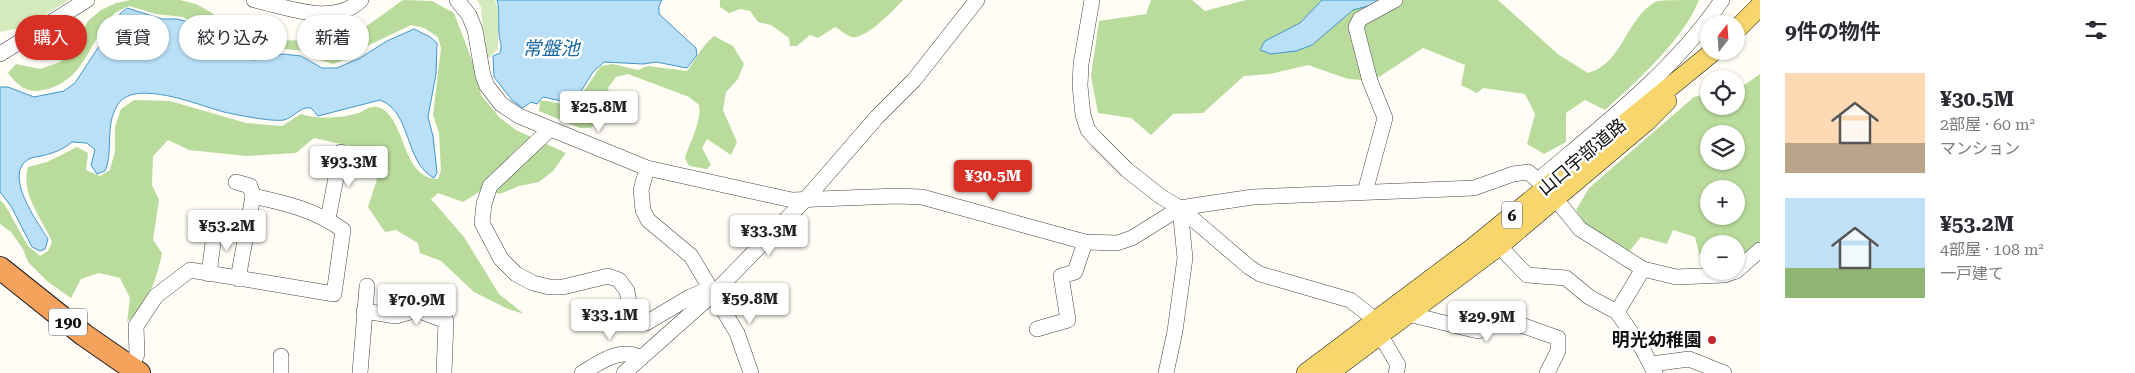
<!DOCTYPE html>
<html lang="ja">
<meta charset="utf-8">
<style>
body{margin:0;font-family:"Roboto Serif","Noto Sans JP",serif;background:#f7f7f7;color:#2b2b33;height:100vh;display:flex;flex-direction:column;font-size:19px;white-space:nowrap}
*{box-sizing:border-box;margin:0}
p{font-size:16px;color:#7c7c81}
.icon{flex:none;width:28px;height:28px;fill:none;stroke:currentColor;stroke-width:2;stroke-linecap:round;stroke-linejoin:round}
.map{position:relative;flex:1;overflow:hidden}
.drawer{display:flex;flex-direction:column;background:#fff;width:375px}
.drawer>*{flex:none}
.top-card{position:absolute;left:15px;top:15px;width:475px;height:45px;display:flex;gap:10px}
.needle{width:32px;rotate:17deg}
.fabs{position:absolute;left:1700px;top:15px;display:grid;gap:10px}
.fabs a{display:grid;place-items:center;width:45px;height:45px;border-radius:50%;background:#fff;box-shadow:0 1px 4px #0004;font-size:25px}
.price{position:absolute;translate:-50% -42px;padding:0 11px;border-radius:5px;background:#fff;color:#222;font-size:16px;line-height:32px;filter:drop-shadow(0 1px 2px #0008)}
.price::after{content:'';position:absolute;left:50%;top:30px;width:15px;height:11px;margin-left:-8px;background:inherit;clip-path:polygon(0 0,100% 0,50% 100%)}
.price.active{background:#d93025;color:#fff}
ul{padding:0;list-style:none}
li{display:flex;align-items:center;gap:15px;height:125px;padding:0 25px}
li span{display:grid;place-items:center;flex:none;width:140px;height:100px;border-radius:0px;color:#555}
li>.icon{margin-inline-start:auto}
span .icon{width:60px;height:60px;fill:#fffc;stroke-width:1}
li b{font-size:21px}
h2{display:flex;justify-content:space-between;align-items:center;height:60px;padding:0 25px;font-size:21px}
.chip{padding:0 18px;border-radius:22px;background:#fff;box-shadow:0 1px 4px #0004;font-size:18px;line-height:45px}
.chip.active{background:#d93025;color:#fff}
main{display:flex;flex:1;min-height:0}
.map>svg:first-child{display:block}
.green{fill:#d5ebbd}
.forest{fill:#b9dc9c;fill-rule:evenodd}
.water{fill:#b9e0f7;stroke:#3f96cf}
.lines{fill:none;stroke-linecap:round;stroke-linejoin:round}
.minor-casing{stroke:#444;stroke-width:16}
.major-casing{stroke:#222;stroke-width:20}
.highway-casing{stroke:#222;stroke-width:24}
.minor{stroke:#fff;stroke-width:15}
.major{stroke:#f9d66b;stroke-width:19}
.highway{stroke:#f5a25d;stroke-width:22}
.poi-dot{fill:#c4262e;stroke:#fff;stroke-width:2}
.labels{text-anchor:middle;stroke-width:5;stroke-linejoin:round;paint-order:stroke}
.shield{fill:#fff;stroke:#585858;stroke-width:1}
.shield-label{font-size:16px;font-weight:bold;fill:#111}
.street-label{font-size:18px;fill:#111;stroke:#fff}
.poi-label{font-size:18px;font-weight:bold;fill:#111;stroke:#fff;text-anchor:end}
.water-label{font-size:19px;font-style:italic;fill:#1768a6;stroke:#fff}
</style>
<main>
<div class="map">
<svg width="1760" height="373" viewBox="0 0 1760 373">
<rect width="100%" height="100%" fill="#fffdf5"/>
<!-- green -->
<g class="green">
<polygon points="0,0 69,0 25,27 0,32"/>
<polygon points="477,0 495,0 498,9 498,49 485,62 481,7"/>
</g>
<!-- forest -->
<g class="forest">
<path d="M130 0H180L196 4 212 13 227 30 246 39 314 41 357 33 403 0 432 1 454 13 475 68 481 95 499 117 516 130 566 153 553 171 539 182 519 186 500 194 484 189 463 202 438 193 431 199 464 237 499 294 524 314 508 309 474 292 441 261 420 253 418 243 396 230 385 232 368 207 377 179 369 171 372 151 314 138 296 153 246 156 189 150 168 140 153 156 152 185 159 200 153 240 162 253C157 278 148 306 127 322L130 298 120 278 99 273 81 279 71 298 48 282 28 262 23 249 11 232 0 224V200L5 205 28 246 40 256 48 251 52 242C42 218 20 194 28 167L47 162 77 147 88 153 86 170 100 176 110 170 115 151V127L121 109 134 100 170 101 246 123 282 126 301 114C319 120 340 118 359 113 363 111 368 107 373 107 376 106 382 108 384 110 407 128 403 178 438 179L441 170 439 133 433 115 441 48 438 37 424 28 411 25 365 47 350 58 333 64 317 59 304 51 285 49 248 57 209 49 197 37 192 23 183 17 156 14 129 6C123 9 116 11 112 16 88 44 84 82 43 90 27 94 17 85 8 73L16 64 40 69 60 62 72 50 88 21 101 10 116 3Z"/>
<path d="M720 0H903C894 10 865 40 852 37 846 36 840 29 835 27L818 38 810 35 797 46H790L789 38 771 25 758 22 750 11 740 9 729 13 720 7Z"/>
<path d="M1151 0H1192L1205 11 1246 0H1498L1559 55 1588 73C1624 63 1625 18 1657 1 1664 0 1690 0 1699 0 1684 39 1637 81 1605 110L1585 100 1566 113V142L1544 154 1527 144 1535 114 1525 94 1483 88 1477 93 1461 85 1465 65 1423 48 1373 81 1348 79 1308 65 1270 74 1244 76 1203 113 1173 114 1151 135 1131 118 1098 113 1091 76 1099 21 1146 14Z"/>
<path d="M714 36 733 46 744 64 738 79 726 92 723 110 737 142 731 155 707 139 702 148 711 165 707 169 689 166 685 158C690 142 702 120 699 105L689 97 628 74 616 77 608 88C614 110 606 114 591 128H580L539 111 540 101C550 100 558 105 568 104 578 104 594 75 601 66L613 64 638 70 648 66 687 71C698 57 700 48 714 36Z"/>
<path d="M1760 74V243L1736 262V244H1709V266H1702L1695 237 1673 230 1667 244 1641 237 1627 254 1589 229 1576 210 1589 188 1694 97 1709 93V106H1736V87L1746 84ZM1709 134H1736V161H1709ZM1709 189H1736V216H1709Z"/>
</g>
<!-- water -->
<g class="water">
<path d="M497 0H662L659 6V14L696 48 697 55 687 68 656 62 643 64 604 62 593 72 575 101 566 102 543 97 537 104 531 102 523 108 512 100 494 77 493 56 500 53C503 44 499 41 499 33 498 21 500 12 497 0Z"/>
<polygon points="1322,0 1390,0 1353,10 1312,45 1296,51 1271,54 1260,50 1265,41 1300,23"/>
<path d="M127 8 162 19H177L189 22C189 41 199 50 215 59L233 56 254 60 283 54 301 56 322 68H337L360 58 387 41 414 29 430 37 437 43 436 74 428 117 433 136 437 173 434 178C404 162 412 112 380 100L318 116 311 108C300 106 295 117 284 120 272 122 237 115 224 112 201 106 135 78 118 104 104 126 114 150 105 171L97 174 91 165 95 150 87 143 72 142C62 150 54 153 41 156 37 157 32 157 29 159 2 174 38 223 48 239L45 249 40 251 32 247 11 206 0 192V87H8L34 97 64 91 75 83 120 14Z"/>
</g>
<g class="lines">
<!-- minor casing -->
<g class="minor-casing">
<g id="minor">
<path d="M254 0C288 7 333 27 361 0"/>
<polyline points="457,0 469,15 475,30 483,76 487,86 501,104 519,116 647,168 792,200 897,196 922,197 1085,242 1117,243 1132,238 1180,208 1199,205 1253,197 1474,188 1513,174 1528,172 1546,187 1580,229 1643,269 1676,277 1725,275 1736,271"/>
<polyline points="1092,0 1081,64 1080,86 1083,115 1088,130 1097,140 1127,170 1160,196 1180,208 1249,267 1260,274 1350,300 1368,314 1398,365 1396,373"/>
<polyline points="0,54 87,0"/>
<polyline points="549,130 490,186 484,204 482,223 501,259 516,274 533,283 549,287 563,287 608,276 619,280 627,291 630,308 646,323 690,297 709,289"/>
<polyline points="647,168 641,190 643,210 648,220 691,256 737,333 751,373"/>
<path d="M1538 180C1603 125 1674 71 1722 0"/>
<polyline points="236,182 250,186 253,196"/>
<polyline points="1365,192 1385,118 1370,81 1356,27 1360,19 1395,0"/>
<polyline points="328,219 341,152"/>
<polyline points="1499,246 1527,275 1566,278 1589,297 1617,312"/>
<polyline points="1643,269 1617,312 1643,350 1655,373"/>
<polyline points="1736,271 1760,250"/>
<polyline points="209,274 215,227"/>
<polyline points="364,311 396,316 417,310 446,321 444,373"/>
<polyline points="1408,314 1478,331 1484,312 1558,338 1558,351 1547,373"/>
<polyline points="1037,329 1068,320 1061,276 1075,272 1085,242"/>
<polyline points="1652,364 1689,359 1724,373"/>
<path d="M131 367 137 354 136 326 156 296 190 270 334 294 343 230C315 210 286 203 253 196L238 279"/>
<polyline points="281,373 281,356"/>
<polyline points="360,373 367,286"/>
<path d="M582 373C599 363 621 346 641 358"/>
<polyline points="624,373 713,294 805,200 877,117 914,80 977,0"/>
<polyline points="1166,373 1175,331 1185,258 1180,208"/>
</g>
</g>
<!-- major casing -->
<g class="major-casing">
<g id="major">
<polyline points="1736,30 1760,6"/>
<polyline points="1306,373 1471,249 1714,51"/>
<polyline points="1329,373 1499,246 1647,121 1667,101"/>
</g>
</g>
<!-- highway casing -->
<g class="highway-casing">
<polyline id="highway" points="0,268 84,335 139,373"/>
</g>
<!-- minor -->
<use href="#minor" class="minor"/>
<!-- major -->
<use href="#major" class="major"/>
<!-- highway -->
<use href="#highway" class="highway"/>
</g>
<!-- markers -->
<circle class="poi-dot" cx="1712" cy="340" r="5"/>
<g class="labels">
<!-- shield labels -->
<g class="shield">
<rect x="1502" y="201.5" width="20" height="27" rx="4"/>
<rect x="49" y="308.5" width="38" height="27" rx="4"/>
</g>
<g class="shield-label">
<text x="1512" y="221">6</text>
<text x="68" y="328">190</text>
</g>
<!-- street labels -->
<g class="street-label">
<text transform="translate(1582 157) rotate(-40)" y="6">山口宇部道路</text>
</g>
<!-- poi labels -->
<g class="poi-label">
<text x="1702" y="346">明光幼稚園</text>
</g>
<!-- water labels -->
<g class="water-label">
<text x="551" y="55">常盤池</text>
</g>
</g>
</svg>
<div class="fabs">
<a><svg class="needle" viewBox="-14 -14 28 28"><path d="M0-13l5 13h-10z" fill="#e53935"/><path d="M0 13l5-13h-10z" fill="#7c7c81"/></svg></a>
<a><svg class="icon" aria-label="locate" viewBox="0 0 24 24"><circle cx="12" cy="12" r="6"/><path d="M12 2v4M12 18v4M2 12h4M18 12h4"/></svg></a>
<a><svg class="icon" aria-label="layers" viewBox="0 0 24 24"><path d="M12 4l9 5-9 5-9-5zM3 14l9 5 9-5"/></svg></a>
<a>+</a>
<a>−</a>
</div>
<b class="price" style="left:599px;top:133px">¥25.8M</b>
<b class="price" style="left:349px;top:188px">¥93.3M</b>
<b class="price active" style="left:993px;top:202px">¥30.5M</b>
<b class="price" style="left:227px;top:252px">¥53.2M</b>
<b class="price" style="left:769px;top:257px">¥33.3M</b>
<b class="price" style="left:750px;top:325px">¥59.8M</b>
<b class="price" style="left:417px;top:326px">¥70.9M</b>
<b class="price" style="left:610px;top:341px">¥33.1M</b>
<b class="price" style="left:1487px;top:343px">¥29.9M</b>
<div class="top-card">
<a class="chip active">購入</a>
<a class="chip">賃貸</a>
<a class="chip">絞り込み</a>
<a class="chip">新着</a>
</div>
</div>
<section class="drawer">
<h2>9件の物件<svg class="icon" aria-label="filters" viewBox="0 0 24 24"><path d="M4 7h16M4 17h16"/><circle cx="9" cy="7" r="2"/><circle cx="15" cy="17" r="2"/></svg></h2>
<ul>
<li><span style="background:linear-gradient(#ffd9b3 70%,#b9a48a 0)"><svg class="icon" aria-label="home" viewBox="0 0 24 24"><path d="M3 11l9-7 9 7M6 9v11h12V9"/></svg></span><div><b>¥30.5M</b><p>2部屋 · 60 m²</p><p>マンション</p></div></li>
<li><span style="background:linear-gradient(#bfe0f5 70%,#8fb573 0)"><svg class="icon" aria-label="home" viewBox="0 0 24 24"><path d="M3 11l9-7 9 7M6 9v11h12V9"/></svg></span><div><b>¥53.2M</b><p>4部屋 · 108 m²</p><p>一戸建て</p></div></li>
</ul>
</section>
</main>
